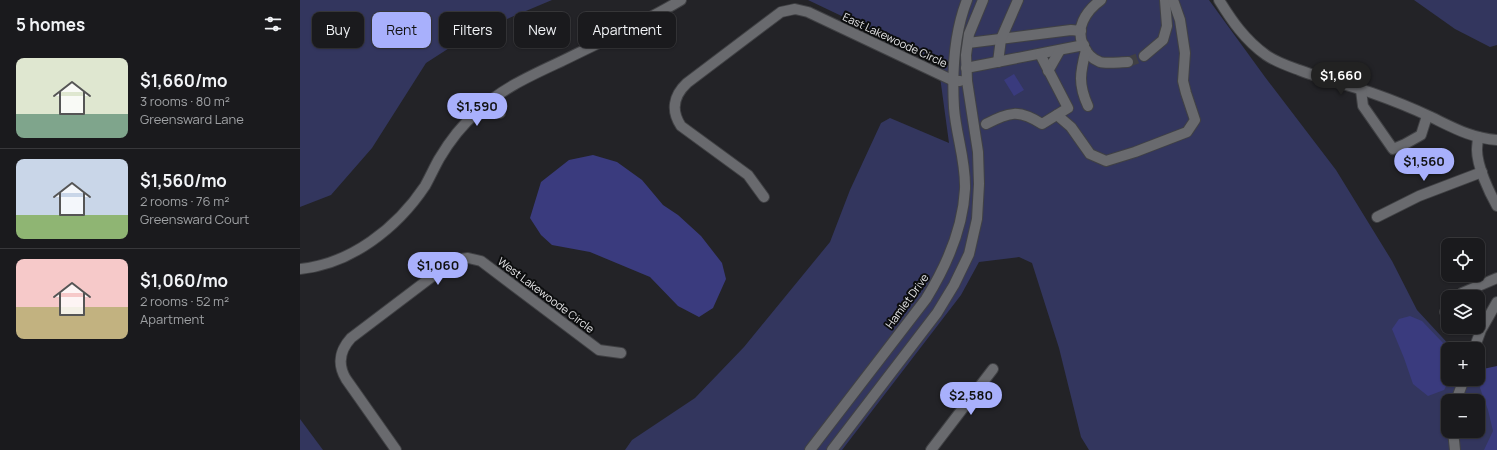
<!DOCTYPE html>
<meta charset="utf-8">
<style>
body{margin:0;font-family:Manrope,sans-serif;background:#27272a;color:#f1f3f6;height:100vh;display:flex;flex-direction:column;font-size:15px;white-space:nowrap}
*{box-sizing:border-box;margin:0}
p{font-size:13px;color:#9fa1a4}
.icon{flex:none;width:22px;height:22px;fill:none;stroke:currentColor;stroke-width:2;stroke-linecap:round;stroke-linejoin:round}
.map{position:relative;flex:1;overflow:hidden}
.drawer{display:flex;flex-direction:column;background:#1a1a1d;width:300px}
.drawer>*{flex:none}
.top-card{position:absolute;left:12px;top:12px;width:380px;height:36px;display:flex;gap:8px}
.fabs{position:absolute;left:1141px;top:238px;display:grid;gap:8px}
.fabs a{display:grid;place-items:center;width:44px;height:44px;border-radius:8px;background:#1a1a1d;box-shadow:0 1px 3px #0004,0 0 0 1px #38383b;font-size:20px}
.price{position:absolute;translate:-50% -34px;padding:0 9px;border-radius:14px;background:#a8b0fc;color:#111;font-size:13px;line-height:26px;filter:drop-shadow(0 1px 2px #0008)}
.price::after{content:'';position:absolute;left:50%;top:24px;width:12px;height:9px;margin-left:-6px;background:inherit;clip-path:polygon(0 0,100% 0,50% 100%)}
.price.active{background:#222;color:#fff}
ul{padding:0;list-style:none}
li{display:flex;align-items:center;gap:12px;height:100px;padding:0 16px}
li+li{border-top:1px solid #38383b}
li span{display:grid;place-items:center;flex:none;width:112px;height:80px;border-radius:8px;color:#555}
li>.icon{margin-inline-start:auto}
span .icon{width:48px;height:48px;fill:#fffc;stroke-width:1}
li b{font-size:17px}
h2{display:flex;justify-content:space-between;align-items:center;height:48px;padding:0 16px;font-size:17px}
.pill{padding:0 14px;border-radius:8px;background:#1a1a1d;box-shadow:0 1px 3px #0004,0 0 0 1px #38383b;font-size:14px;line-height:36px}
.pill.active{background:#a8b0fc;color:#111}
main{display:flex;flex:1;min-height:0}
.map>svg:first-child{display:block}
.green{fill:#33365e;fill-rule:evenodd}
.water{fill:#3a3b7e}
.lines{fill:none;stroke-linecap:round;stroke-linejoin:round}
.minor-tunnel{stroke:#404044;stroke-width:10;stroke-dasharray:10 5;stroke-linecap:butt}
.minor-casing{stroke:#404144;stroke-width:12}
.minor{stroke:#696a6e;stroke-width:10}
.labels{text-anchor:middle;stroke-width:4;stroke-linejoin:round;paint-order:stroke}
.street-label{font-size:11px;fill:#e5e5e7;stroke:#0c0d0e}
</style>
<main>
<section class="drawer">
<h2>5 homes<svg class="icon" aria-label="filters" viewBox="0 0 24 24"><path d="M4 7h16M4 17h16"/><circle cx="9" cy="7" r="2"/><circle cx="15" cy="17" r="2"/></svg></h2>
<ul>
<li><span style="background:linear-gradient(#dfe7d0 70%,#7fa58c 0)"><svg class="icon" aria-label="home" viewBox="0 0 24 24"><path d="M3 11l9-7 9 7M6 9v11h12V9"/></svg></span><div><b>$1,660/mo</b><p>3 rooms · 80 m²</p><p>Greensward Lane</p></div></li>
<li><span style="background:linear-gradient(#c9d6e8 70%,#8fb573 0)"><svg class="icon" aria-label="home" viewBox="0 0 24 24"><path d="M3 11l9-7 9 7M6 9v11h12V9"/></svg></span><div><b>$1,560/mo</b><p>2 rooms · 76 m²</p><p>Greensward Court</p></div></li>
<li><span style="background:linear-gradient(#f6c9c9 60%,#c2b280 0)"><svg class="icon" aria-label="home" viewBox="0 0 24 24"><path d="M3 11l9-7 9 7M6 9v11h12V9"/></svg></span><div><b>$1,060/mo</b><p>2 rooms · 52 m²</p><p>Apartment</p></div></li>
</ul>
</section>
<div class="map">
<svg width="1197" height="450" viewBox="0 0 1197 450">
<rect width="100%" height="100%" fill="#232327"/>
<!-- green -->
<g class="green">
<polygon points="0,0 252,0 171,34 126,63 72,148 31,195 0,207"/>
<path d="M508 0H909L965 77 1036 170 1092 261 1117 310 1153 349H1148V379H1178V369L1180 371 1197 368V450H789L781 437 759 348 732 263 719 257 679 262 661 295 542 450H325L332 440 395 398 444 347 530 242 550 190 581 123 590 118 649 143 638 62ZM1148 401H1178V431H1148Z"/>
<polygon points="1114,0 1197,0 1197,45 1190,47 1155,29"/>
<polygon points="0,419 23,450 0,450"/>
</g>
<!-- water -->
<g class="water">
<polygon points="714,74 724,90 714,96 704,80"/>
<polygon points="293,155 317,162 342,180 363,205 378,215 401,236 422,263 426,279 413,308 399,317 378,306 350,277 290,252 252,245 241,235 230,218 241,182 269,160"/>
<polygon points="1110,316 1122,321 1143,343 1148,368 1148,379 1150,379 1144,390 1128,396 1113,384 1104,358 1092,329 1099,319"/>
<polygon points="1197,366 1197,450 1184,450 1193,431 1188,410 1180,388 1183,369"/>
</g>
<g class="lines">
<!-- minor-tunnel -->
<polyline class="minor-tunnel" points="828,62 844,56"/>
<!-- minor casing -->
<g class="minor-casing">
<g id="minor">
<path d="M801 0C794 5 787 12 783 21 776 36 784 56 800 62 807 64 820 62 828 62"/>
<path d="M919 0C932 21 945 40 966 55 976 62 988 66 999 70 1023 79 1048 85 1072 93 1092 100 1112 108 1131 117 1154 128 1171 138 1197 140"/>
<polyline points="668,43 771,30 781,31"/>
<path d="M786 50C780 73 778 84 788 106"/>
<polyline points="844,56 863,40 867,26 865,0"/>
<polyline points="698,62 701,39 718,0"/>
<polyline points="666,68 784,45"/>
<polyline points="748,71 760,50"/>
<polyline points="1061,90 1063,106 1093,149 1105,144 1121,135 1127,116"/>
<polyline points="190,101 200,113"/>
<polyline points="757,115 771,127 790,154 806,161 835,152 887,132 895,120 886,93 883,81 885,53 880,20 873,0"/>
<path d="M686 124C710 112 718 109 742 124L768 108 740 54"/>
<path d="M1178 137C1178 141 1177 145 1177 150 1177 166 1189 192 1197 206"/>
<path d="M464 197 448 175 381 126C371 111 373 96 387 83L481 12 495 9 508 12 654 81H660"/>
<polyline points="1077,217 1119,196 1182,172"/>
<path d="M0 269C51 264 97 228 125 186 130 177 134 168 139 159 149 142 162 125 177 112 202 88 232 75 262 61 302 41 343 23 381 0"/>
<polyline points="1159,297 1162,293 1197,278"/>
<polyline points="1145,312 1148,309"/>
<polyline points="1174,349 1181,330 1197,302"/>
<polyline points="1156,401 1164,379"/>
<polyline points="1153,431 1155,450"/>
<path d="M96 450 46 379C37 364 40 350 51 338L154 260 168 258 181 261 299 350 321 353"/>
<path d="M510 450 626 299C647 265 663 229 665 189 666 161 656 135 654 108 652 73 654 33 667 0"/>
<polyline points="532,450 637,313 654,285 669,254 677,219 679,184 678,152 667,81 666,55 669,34 683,0"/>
<polyline points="631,450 693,369"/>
</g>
</g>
<!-- minor -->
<use href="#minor" class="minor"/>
</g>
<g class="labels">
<!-- street labels -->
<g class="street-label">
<text transform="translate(595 40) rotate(25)" y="4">East Lakewoode Circle</text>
<text transform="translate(246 295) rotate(37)" y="4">West Lakewoode Circle</text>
<text transform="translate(607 301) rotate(-54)" y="4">Hamlet Drive</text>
</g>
</g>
</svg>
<div class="fabs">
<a><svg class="icon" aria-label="locate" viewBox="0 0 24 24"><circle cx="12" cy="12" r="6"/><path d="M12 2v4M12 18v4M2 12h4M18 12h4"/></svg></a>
<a><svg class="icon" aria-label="layers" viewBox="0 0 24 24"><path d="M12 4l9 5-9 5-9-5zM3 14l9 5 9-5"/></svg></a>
<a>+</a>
<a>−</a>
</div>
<b class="price active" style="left:1041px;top:96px">$1,660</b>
<b class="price" style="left:177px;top:127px">$1,590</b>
<b class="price" style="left:1124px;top:182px">$1,560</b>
<b class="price" style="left:138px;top:286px">$1,060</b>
<b class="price" style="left:671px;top:416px">$2,580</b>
<div class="top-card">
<a class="pill">Buy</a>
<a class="pill active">Rent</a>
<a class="pill">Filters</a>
<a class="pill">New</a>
<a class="pill">Apartment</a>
</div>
</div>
</main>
